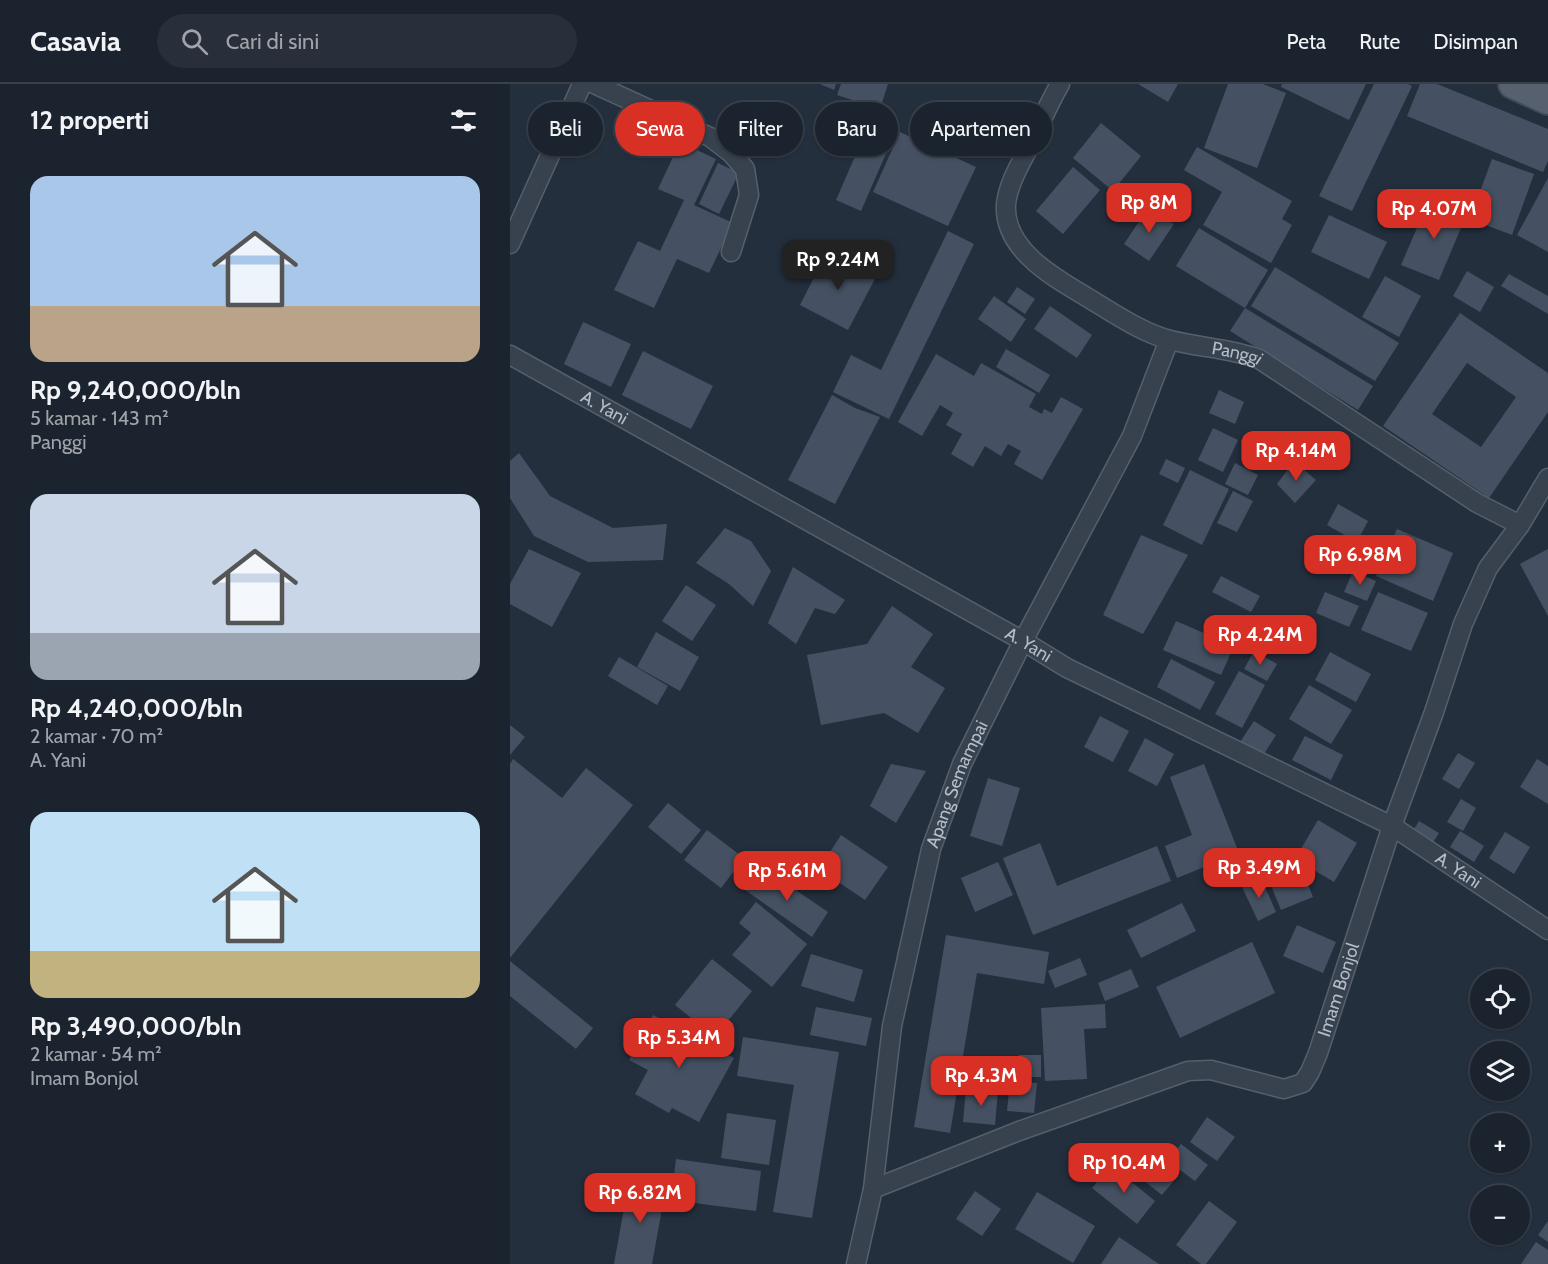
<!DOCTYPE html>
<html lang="id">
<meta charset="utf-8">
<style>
body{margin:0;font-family:Cabin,sans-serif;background:#282f3a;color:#f1f3f6;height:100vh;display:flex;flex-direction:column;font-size:22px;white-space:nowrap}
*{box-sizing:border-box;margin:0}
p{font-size:20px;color:#a0a4aa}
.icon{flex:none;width:33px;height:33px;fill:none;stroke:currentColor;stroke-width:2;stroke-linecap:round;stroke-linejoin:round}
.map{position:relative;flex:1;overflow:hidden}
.details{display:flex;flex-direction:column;background:#1b232e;width:510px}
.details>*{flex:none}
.banner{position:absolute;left:18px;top:18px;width:570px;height:54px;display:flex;gap:12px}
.tools{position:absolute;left:960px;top:885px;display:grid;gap:12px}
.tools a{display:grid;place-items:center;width:60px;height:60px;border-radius:50%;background:#1b232e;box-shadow:0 2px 4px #0004,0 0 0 2px #39404a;font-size:30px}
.price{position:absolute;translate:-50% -51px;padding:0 14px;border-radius:12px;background:#d93025;color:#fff;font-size:20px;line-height:39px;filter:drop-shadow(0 2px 3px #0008)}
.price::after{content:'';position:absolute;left:50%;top:36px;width:18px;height:14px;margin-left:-9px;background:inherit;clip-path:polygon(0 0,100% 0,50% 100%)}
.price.on{background:#222;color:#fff}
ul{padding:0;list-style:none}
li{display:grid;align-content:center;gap:12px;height:318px;padding:0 30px}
li span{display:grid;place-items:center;height:186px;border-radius:18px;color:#555}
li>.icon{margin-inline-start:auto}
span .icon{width:108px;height:108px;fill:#fffc;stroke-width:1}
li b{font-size:26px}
h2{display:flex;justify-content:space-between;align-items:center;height:72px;padding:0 30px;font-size:26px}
.pill{padding:0 21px;border-radius:27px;background:#1b232e;box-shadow:0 2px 4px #0004,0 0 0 2px #39404a;font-size:21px;line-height:54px}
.pill.on{background:#d93025;color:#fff}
header{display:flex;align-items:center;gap:36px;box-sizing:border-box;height:84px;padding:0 30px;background:#1b232e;border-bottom:2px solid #39404a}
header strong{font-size:28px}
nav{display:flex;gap:33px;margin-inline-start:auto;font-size:21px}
.search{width:420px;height:54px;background:#282f3a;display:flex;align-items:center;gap:15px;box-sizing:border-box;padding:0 21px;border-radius:33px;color:#a0a4aa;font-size:22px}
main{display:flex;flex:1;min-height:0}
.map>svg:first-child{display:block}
.building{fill:#455162;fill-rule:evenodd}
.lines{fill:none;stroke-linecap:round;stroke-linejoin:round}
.minor-casing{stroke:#565f6c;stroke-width:21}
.primary-casing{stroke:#414a57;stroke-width:32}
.minor{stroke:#38414e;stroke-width:18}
.primary{stroke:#56606e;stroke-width:28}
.labels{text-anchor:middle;stroke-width:4.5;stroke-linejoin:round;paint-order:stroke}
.street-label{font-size:18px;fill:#b4bcc9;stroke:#1d2633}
</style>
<header>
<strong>Casavia</strong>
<div class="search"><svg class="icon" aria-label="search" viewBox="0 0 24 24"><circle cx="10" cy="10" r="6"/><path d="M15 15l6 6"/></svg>Cari di sini</div>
<nav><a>Peta</a><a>Rute</a><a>Disimpan</a></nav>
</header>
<main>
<section class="details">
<h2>12 properti<svg class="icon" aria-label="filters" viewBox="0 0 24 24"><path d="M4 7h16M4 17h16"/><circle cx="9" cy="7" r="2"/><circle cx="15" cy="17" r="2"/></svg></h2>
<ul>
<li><span style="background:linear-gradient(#a9c7e8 70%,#b9a48a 0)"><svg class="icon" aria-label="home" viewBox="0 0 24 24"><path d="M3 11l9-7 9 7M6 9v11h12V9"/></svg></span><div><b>Rp 9,240,000/bln</b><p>5 kamar · 143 m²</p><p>Panggi</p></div></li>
<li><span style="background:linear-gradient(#c9d6e8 75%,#9aa5b1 0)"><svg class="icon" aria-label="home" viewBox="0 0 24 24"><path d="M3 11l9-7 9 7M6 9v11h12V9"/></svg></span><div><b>Rp 4,240,000/bln</b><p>2 kamar · 70 m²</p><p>A. Yani</p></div></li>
<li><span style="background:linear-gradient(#bfe0f5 75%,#c2b280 0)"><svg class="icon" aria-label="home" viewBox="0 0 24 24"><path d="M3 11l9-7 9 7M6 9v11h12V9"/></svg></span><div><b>Rp 3,490,000/bln</b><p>2 kamar · 54 m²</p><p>Imam Bonjol</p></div></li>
</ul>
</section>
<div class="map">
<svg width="1038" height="1180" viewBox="0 0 1038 1180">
<rect width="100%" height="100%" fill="#242f3e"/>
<!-- building -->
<g class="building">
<polygon points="310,0 326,0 324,6"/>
<polygon points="331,0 378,0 370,25 327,11"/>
<polygon points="628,0 668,0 658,18"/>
<polygon points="718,0 753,0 776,9 747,84 694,64"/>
<polygon points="772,0 856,0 839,36 771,3"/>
<polygon points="864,0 898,0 902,2 842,127 809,112"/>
<polygon points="910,0 927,0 1038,45 1038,77 1033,88 897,32"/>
<polygon points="360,38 385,49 351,127 326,116"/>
<polygon points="591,39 631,72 603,107 563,74"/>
<polygon points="390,48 466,83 438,142 363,108"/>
<polygon points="170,58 206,75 184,121 223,139 199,189 167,175 144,224 104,206 128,157 150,167 174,116 148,105"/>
<polygon points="687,63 782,117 772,135 782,141 761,179 693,141 712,108 674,86"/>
<polygon points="982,75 1024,90 1002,151 960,135"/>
<polygon points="208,79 229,89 209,130 189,120"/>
<polygon points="563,83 590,106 553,150 526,127"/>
<polygon points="1038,94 1038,168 1007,151"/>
<polygon points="919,116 956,132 929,196 891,181"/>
<polygon points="638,124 664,140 639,177 614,160"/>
<polygon points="819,131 877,158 859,195 801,168"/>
<polygon points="689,144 758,186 735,224 666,182"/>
<polygon points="438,147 464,160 379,335 323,308 341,271 371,286"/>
<polygon points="317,168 366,193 338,246 290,221"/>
<polygon points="765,183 889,259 865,297 741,222"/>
<polygon points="957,187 984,203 970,228 943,212"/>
<polygon points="999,190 1038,212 1038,230 991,202"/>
<polygon points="875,192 911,212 889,253 852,233"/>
<polygon points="507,203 525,215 515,230 497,218"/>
<polygon points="484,212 516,235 501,258 468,235"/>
<polygon points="540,222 582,251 567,274 524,245"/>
<polygon points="735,224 863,302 848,326 720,247"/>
<path d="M950 229 1038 289V328L979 414 873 342ZM957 279 1006 313 971 363 922 330Z"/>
<polygon points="73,238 121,260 101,303 54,280"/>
<polygon points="496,265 540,291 529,309 486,283"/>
<polygon points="133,267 203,302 181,345 112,311"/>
<polygon points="426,270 464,292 471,279 526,310 519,323 532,330 534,325 542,329 551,313 573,325 532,396 504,380 511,367 498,360 491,372 475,362 463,383 441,370 452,350 436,341 443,329 430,321 412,352 388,338"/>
<polygon points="709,306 734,318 725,340 699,329"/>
<polygon points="322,311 345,324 370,333 325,420 278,396"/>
<polygon points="703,344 728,356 713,388 688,376"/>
<polygon points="9,369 40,412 103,444 157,440 153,476 78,478 24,452 0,414 0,377"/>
<polygon points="656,375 675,384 668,399 649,390"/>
<polygon points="784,377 806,396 785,419 767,400"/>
<polygon points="725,379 748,391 738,411 715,400"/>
<polygon points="680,386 719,405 692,461 653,441"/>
<polygon points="723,407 743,417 727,448 707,439"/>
<polygon points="828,420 858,437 847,458 817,441"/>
<polygon points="215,444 241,457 261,487 243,522 219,500 186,479"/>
<polygon points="887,445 943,469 923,517 866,492"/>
<polygon points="631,451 678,471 633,550 593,531"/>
<polygon points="833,455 844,464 831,481 820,472"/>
<polygon points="19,465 71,489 42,543 0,520 0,500"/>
<polygon points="1038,465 1038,532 1010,480"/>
<polygon points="283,483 335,516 325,530 305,524 286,560 258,539"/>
<polygon points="843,487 866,497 857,517 834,508"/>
<polygon points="711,492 750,512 741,528 702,508"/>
<polygon points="176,501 206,521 182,557 152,537"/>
<polygon points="815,508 849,522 839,543 806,529"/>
<polygon points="868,508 918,529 901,567 851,546"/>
<polygon points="382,522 423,550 401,583 435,604 408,649 374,629 311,641 297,571 357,560"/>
<polygon points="666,537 724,562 711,591 653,566"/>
<polygon points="146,548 189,573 170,607 127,583"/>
<polygon points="744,567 767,580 757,597 734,585"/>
<polygon points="820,568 861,590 846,618 805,596"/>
<polygon points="109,573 158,602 147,621 98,592"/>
<polygon points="661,575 705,598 690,626 647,603"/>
<polygon points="729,587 755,601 732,644 705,630"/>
<polygon points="799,601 842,626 821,660 779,635"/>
<polygon points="590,632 619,647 603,678 574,663"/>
<polygon points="744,637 766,651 752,673 730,658"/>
<polygon points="0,641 15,653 0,671"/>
<polygon points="795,652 833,671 821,696 782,676"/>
<polygon points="635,654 664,670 647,702 618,687"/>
<polygon points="948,669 965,679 949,705 932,695"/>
<polygon points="3,675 52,714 76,684 123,721 0,874 0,680"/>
<polygon points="1027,675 1038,682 1038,720 1010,703"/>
<polygon points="381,680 416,687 386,739 360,722"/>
<polygon points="694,680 729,769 667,794 655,762 682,751 660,693"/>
<polygon points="478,694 510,704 492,762 460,752"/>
<polygon points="951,715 966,724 953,747 937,738"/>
<polygon points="158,719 191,746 171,770 138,743"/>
<polygon points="808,736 847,759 824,798 785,775"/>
<polygon points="909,737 929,749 919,765 899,753"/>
<polygon points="197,746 234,774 211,804 174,776"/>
<polygon points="950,747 974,762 964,778 940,763"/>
<polygon points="995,748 1020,763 1004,790 979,774"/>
<polygon points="331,751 378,783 355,816 309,785"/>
<polygon points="530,759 547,802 647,762 661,797 523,851 493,774"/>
<polygon points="488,778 503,811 465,828 451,794"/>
<polygon points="252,783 318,828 302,853 235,806"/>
<polygon points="792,786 803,813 771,826 760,799"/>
<polygon points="751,794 766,828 748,837 732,803"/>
<polygon points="246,818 297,860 262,903 222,871 241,849 229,839"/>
<polygon points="672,819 686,847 631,874 617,846"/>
<polygon points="787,841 826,858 813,889 773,872"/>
<polygon points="436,851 539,868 534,900 467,889 440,1049 404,1043"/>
<polygon points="742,858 765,909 670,954 646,903"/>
<polygon points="301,870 353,886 344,918 291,902"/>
<polygon points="570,874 577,891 545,904 538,887"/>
<polygon points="202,875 242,907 205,953 165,921"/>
<polygon points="0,877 83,944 66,965 0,912"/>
<polygon points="621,885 629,903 595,917 588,899"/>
<polygon points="595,920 596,944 574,945 577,995 535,997 531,924"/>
<polygon points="306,923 362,934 356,962 300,951"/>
<polygon points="143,931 224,974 189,1038 162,1024 159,1029 125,1010 138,986 119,976"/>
<polygon points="233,953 329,968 302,1134 263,1128 284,1001 227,992"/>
<rect x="509" y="971" width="22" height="22"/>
<polygon points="500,997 527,999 524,1029 497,1027"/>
<polygon points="456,1005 488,1007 485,1041 453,1038"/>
<polygon points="217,1029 266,1036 259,1081 211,1074"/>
<polygon points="697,1033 725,1053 707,1077 680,1058"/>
<polygon points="671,1060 698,1081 685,1097 658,1077"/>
<polygon points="641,1071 668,1092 652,1111 625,1090"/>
<polygon points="166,1075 251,1087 246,1127 161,1116"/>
<polygon points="601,1081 645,1117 627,1140 582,1104"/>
<polygon points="119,1096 156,1103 142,1180 104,1180"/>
<polygon points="465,1107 491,1125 472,1152 446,1135"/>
<polygon points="527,1108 585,1142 563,1179 505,1145"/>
<polygon points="699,1117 727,1138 696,1180 691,1180 666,1161"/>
<polygon points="1038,1137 1038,1158 1028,1151"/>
<polygon points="609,1153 649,1180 591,1180"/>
<polygon points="1026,1158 1038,1166 1038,1180 1011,1180"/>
</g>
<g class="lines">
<!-- minor casing -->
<g class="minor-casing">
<g id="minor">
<polyline points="84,0 200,53 221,69 235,85 239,111 221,168"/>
<path id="s1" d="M550 0C538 21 528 44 518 65 509 82 498 101 496 120 493 165 543 193 575 212 602 228 630 248 660 256 691 264 719 264 749 275L967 419 1010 441"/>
<polyline points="0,160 72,0"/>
<path id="s2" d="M0 271 513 557 557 584 882 742 1038 846"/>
<path id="s3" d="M363 1105 509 1047 678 987 701 986 774 1005 793 999 800 988 808 969 882 742 923 631 953 540 978 484 1010 441 1038 394"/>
<path id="s4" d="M346 1180 363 1105 382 942 421 765 452 680 513 557 622 352 659 256"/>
</g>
</g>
<!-- primary casing -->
<g class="primary-casing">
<polyline id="primary" points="1003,0 1038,16"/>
</g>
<!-- minor -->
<use href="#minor" class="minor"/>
<!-- primary -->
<use href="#primary" class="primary"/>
</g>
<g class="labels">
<!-- street labels -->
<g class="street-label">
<text dy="6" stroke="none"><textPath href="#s1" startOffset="424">Panggi</textPath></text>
<text dy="6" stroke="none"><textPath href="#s2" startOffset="108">A. Yani</textPath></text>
<text dy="6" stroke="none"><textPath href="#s2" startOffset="594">A. Yani</textPath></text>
<text dy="6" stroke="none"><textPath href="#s4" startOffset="492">Apang Semampai</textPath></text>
<text dy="6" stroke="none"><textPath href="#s2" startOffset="1080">A. Yani</textPath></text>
<text dy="6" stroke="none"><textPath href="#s3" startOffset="555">Imam Bonjol</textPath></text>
</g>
</g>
</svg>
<div class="tools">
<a><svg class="icon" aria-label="locate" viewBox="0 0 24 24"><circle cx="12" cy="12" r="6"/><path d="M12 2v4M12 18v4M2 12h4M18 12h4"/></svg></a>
<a><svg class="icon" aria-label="layers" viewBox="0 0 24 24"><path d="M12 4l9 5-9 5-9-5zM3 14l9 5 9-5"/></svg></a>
<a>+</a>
<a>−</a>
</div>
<b class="price" style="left:639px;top:150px">Rp 8M</b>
<b class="price" style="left:924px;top:156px">Rp 4.07M</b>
<b class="price on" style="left:328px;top:207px">Rp 9.24M</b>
<b class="price" style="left:786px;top:398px">Rp 4.14M</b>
<b class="price" style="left:850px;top:502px">Rp 6.98M</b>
<b class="price" style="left:750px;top:582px">Rp 4.24M</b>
<b class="price" style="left:749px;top:815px">Rp 3.49M</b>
<b class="price" style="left:277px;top:818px">Rp 5.61M</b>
<b class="price" style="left:169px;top:985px">Rp 5.34M</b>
<b class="price" style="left:471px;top:1023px">Rp 4.3M</b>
<b class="price" style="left:614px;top:1110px">Rp 10.4M</b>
<b class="price" style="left:130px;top:1140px">Rp 6.82M</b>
<div class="banner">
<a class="pill">Beli</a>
<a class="pill on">Sewa</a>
<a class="pill">Filter</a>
<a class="pill">Baru</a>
<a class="pill">Apartemen</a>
</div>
</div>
</main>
